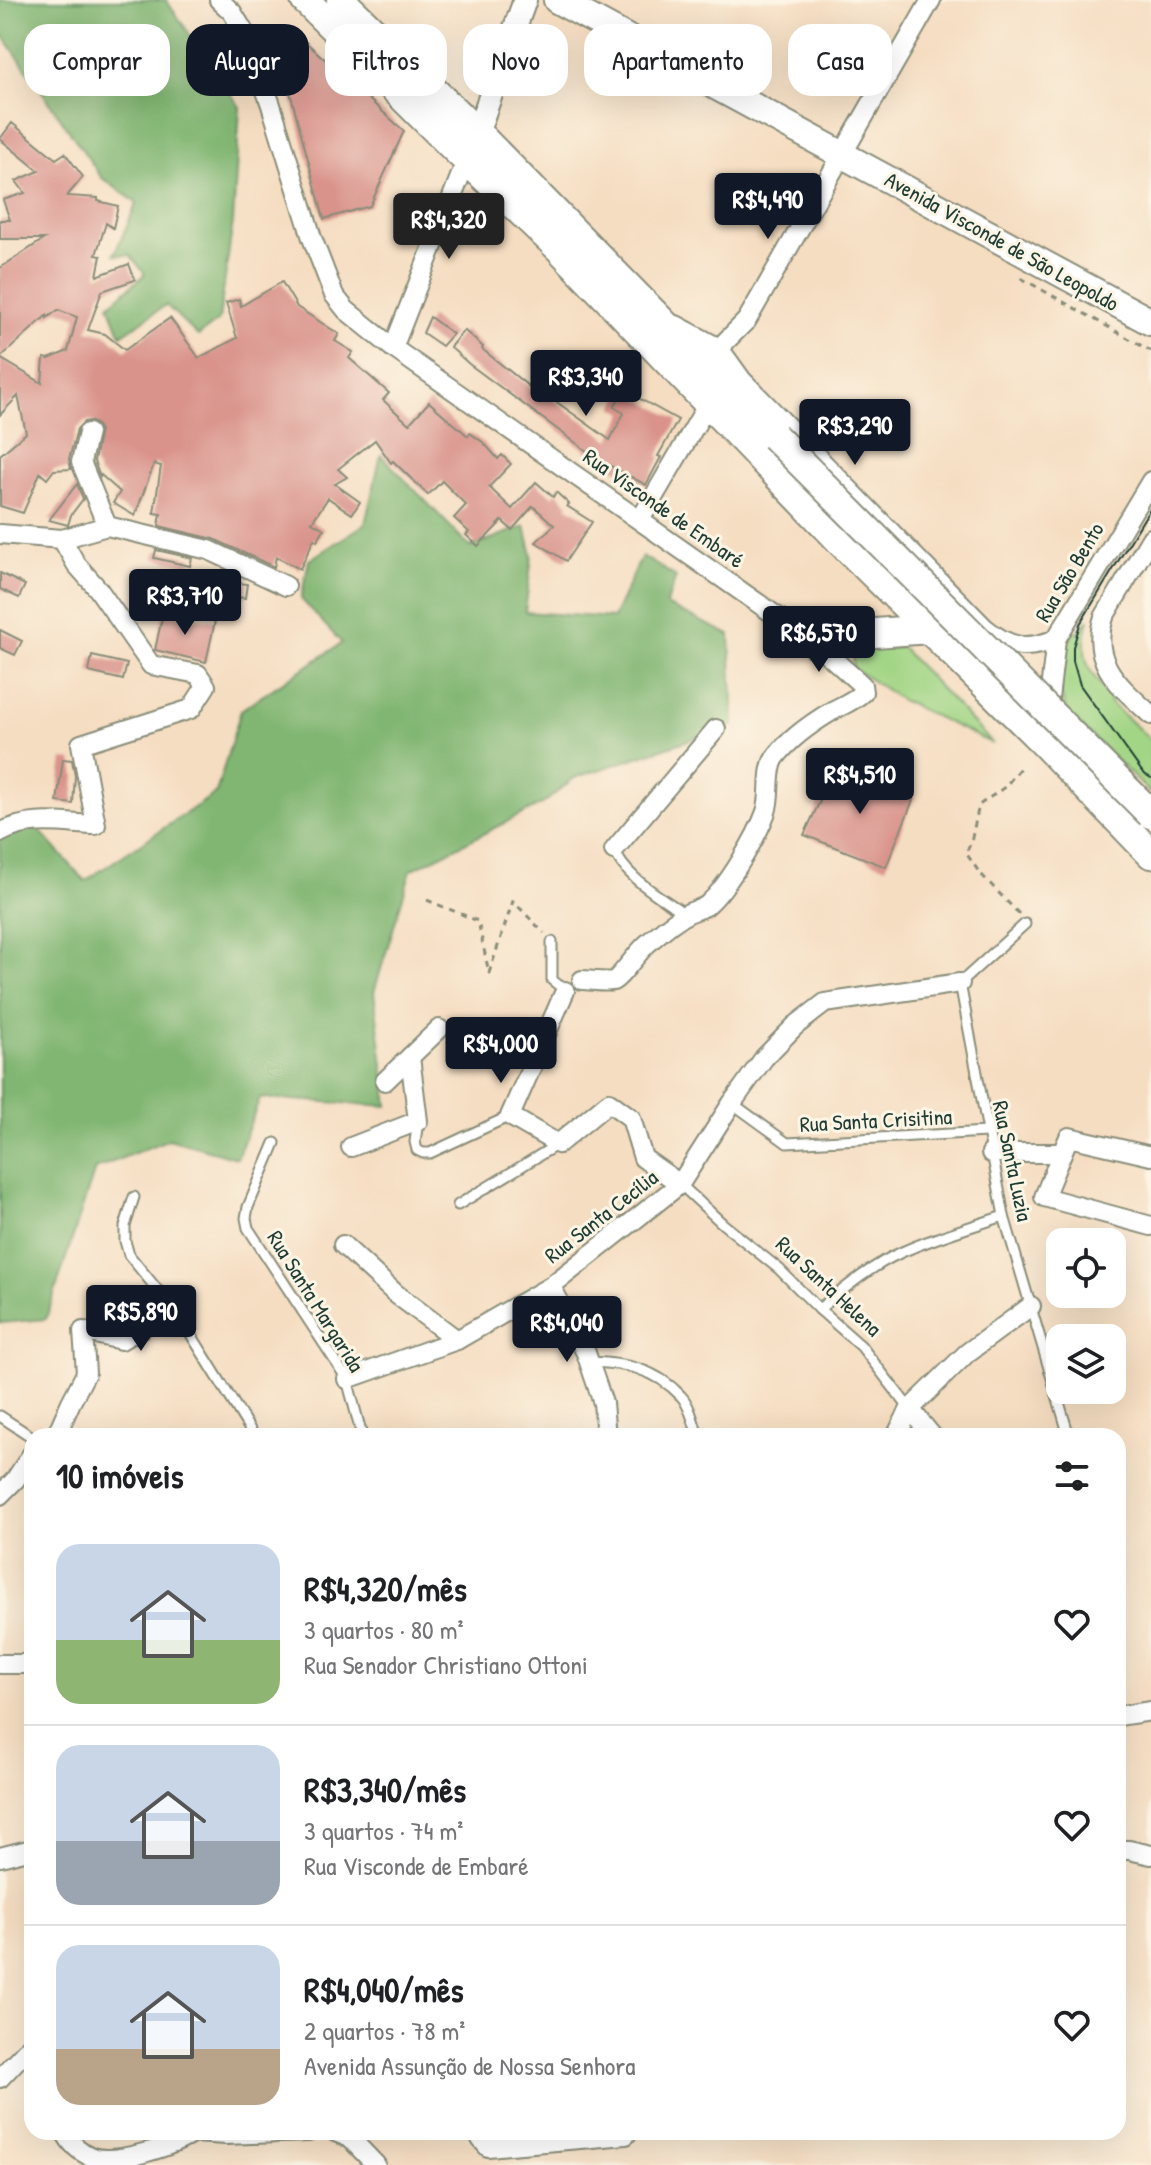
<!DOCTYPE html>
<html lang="pt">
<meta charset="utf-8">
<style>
body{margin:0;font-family:"Patrick Hand",sans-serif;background:#f6f6f6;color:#202124;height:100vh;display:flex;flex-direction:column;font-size:30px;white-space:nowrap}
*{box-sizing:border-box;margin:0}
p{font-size:26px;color:#757577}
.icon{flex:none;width:44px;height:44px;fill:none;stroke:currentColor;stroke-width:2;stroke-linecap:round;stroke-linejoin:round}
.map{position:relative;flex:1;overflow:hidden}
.panel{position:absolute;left:24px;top:1428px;width:1102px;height:712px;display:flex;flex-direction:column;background:#fff;border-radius:24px;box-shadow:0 8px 32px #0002}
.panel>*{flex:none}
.guide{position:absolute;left:24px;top:24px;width:1104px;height:72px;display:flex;gap:16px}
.tools{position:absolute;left:1046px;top:1228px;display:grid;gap:16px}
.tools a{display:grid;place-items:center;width:80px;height:80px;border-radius:16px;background:#fff;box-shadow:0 8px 32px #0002;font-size:40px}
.price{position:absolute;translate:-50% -68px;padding:0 18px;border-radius:8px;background:#111827;color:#fff;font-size:26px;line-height:52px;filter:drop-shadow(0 2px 4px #0008)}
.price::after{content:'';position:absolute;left:50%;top:48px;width:24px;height:18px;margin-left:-12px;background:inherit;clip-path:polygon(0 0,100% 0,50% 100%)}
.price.current{background:#222;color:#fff}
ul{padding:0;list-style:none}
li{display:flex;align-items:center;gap:24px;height:200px;padding:0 32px}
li+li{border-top:2px solid #e0e0e0}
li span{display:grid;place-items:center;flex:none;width:224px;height:160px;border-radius:24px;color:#555}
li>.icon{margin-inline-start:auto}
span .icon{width:96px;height:96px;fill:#fffc;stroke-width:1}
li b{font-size:34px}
h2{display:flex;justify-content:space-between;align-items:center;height:96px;padding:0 32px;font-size:34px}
.pill{padding:0 28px;border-radius:24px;background:#fff;box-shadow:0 8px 32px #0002;font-size:28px;line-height:72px}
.pill.current{background:#111827;color:#fff}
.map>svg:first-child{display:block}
.green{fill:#a2d585;stroke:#60895c;stroke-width:2}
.forest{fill:#81b672;stroke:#507a53;stroke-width:2}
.building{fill:#d9938b;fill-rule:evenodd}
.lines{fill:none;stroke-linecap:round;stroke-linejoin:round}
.service-casing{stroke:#8a8d7a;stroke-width:13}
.minor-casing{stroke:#8a8d7a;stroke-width:22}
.tertiary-casing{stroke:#8a8d7a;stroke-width:26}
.secondary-casing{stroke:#8a8d7a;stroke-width:30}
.primary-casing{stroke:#8a8d7a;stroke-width:32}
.path{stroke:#8a8d7a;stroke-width:3;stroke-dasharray:6 6;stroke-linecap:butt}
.service{stroke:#fff;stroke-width:9}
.minor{stroke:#fff;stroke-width:18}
.tertiary{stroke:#fff;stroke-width:22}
.secondary{stroke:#fff;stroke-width:26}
.primary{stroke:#fff;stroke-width:28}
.tram{stroke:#1f3d34;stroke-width:2}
.primary-bridge-casing{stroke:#8a8d7a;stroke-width:32;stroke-linecap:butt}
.primary-bridge{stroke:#fff;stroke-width:28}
.labels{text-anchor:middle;stroke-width:6;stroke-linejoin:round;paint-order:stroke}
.street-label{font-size:22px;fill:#1f3d34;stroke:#fcf5e5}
</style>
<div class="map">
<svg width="1151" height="2165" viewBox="0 0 1151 2165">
<rect width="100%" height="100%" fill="#fcf5e5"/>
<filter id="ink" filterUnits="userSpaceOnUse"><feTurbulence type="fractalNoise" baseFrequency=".0125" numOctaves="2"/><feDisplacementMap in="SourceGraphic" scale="16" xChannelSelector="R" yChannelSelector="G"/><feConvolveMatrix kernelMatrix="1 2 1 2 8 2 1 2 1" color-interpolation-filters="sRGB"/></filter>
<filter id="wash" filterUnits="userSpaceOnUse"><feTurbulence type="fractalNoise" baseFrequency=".006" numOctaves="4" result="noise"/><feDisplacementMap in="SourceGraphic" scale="32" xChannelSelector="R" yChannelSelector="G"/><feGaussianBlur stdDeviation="1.8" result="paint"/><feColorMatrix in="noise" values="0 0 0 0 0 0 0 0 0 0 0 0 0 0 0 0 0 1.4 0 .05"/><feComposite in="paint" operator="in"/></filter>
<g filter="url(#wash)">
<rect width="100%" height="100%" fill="#f5ddc1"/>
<!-- green -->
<g class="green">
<path d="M1089 619C1079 655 1086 671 1112 698L1109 702 1151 740V794L1069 714C1053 688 1060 658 1071 631L1078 633Z"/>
<polygon points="873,648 902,648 993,744 901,700 853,668 853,655"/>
</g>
<!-- forest -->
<g class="forest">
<polygon points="0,0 166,0 240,107 233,222 219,320 198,336 166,305 121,335 109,305 145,274 130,255 114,255 137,203 102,178 0,31"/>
<polygon points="381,455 470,547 525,526 532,555 525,612 613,618 642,556 676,577 666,605 730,635 734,725 574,778 544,803 411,870 374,992 388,1106 260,1098 237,1158 169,1139 95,1169 46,1319 0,1323 0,828 32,822 85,881 216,793 241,710 342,643 301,599 309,560 365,524"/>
</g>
<g id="blocks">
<!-- building -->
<g class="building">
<polygon points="299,36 404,131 370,206 324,219 279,51 280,43 288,37"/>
<path d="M12 123 56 159 65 153 83 177 67 196 98 198V201L118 206 113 228 106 223 96 255 101 256 97 276 129 264 135 280 102 291 88 330 105 334 125 350 170 318 199 358 237 338 226 303 239 299 241 306 282 282 297 307 339 334 335 341 353 352 349 358 389 393 383 400 409 424 429 402 468 436 470 433 484 443 498 459 502 455 511 464 489 487 512 509 536 482 553 497 556 492 569 504 567 506 592 522 566 561 536 542 554 525 533 506 512 530 502 521 478 546 466 535 469 532 454 518 466 505 442 481 428 495 393 461 391 463 375 440 338 469 347 477 335 484 360 502 352 514 328 498 312 522 324 529 317 541 314 539 300 569 276 557 274 567 214 539 159 526 161 514 154 513 161 466 154 464 135 516 113 503 120 492 101 475 100 477 94 461 100 430 96 424 90 421 84 422 77 429 69 459 71 469 54 470 47 479 40 473 23 513 0 506V455L26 433 18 396 0 415V268L44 239H0V220H10L3 200 25 193 16 181 39 171 0 139ZM58 310 77 317 68 351 49 359 44 358 42 383 0 358 47 315V318Z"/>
<polygon points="430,317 453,334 442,346 423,333"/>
<polygon points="464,330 483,347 482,349 532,389 534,386 610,440 624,413 614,407 624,390 678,420 658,456 661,457 646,485 599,460 469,364 450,347"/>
<polygon points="77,484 83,499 71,515 68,525 49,520"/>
<polygon points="156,550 192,558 190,566 154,558"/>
<polygon points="0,573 25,585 19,598 0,589"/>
<polygon points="207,579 247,584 245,598 206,594"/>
<polygon points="163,613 215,621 206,662 155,650"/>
<polygon points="0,630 22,641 15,655 0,648"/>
<polygon points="92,656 127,664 123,680 89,672"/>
<polygon points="63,759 72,760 75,776 73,804 57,802"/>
<polygon points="837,765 915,795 886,867 804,835"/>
</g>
</g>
</g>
<g filter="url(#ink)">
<use href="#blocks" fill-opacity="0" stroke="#8a8d7a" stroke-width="2"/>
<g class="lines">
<!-- service casing -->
<g class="service-casing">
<g id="service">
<path d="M613 847C624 878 660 896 685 914"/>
<polyline points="1025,924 960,983 1004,1216 1069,1436"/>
<polyline points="552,942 552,980 566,991"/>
<polyline points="732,1103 787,1143 987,1132"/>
<polyline points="418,1121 415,1142 417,1150 423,1153 430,1153 510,1116"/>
<polyline points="275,1143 248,1207 246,1218 248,1228 347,1379 362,1436"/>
<polyline points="680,1184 723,1224 779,1269 819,1309 861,1346 910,1409"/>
<polyline points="134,1197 125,1226 125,1241 129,1255 182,1320 254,1436"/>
<polyline points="458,1205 558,1144"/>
<path d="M819 1309C845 1288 871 1266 902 1252 935 1237 970 1227 1004 1216"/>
<path d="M589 1362C624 1363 655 1368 681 1396 690 1405 694 1424 698 1436"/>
<polyline points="0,1416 32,1437"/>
</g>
</g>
<!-- minor casing -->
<g class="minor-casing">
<g id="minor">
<path d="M219 0 232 12 246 35 271 105 312 238 334 295 346 310 393 348 815 643 862 685 863 692C854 701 843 705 832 711 812 723 789 739 775 758 766 772 772 795 766 812 757 837 727 888 707 905 701 910 692 910 685 915 671 922 657 935 646 945 638 952 619 979 613 981 604 983 591 980 582 980"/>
<path d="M676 325 719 348 742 380 985 628C1009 648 1026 651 1056 639"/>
<polyline points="393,348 467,159"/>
<polyline points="719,348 747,320 931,0"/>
<polyline points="88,433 81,462 107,526"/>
<polyline points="640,520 708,404"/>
<polyline points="0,534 62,539 107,526 209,550 286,586"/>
<path d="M1151 538 1104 617C1089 663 1121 687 1151 715"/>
<polyline points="1047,716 1056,639 1151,481"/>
<path d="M0 833C30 816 64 824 96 825L81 744 191 709 206 686 198 674 151 665 98 589 76 564 62 539"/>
<polyline points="614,850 716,729"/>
<polyline points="565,991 510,1116 558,1144 609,1102 631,1118 643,1158 680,1184"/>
<polyline points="385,1081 439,1029"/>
<polyline points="351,1147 418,1121 410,1057"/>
<polyline points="991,1153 1062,1153 1069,1137 1151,1156"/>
<polyline points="1062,1153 1044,1197 1151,1226"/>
<polyline points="343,1245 396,1294 457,1340"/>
<polyline points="551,1286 586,1353 603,1403 606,1436"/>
<polyline points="347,1379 457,1340 551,1286 680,1184 732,1103 764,1058 795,1026 825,1003 960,983"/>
<polyline points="910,1409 932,1436"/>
<polyline points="56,1436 71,1402 86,1373 83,1331 121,1340 173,1309"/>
<polyline points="896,1436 910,1409 967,1353 1031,1306"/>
<polyline points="0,1495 15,1480 32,1454"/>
<polyline points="0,1664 32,1664"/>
<polyline points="1118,1716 1151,1711"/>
<polyline points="1118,1850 1129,1850 1151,1855"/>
<polyline points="0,1857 32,1849"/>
<polyline points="0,2078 32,2044"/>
<path d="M65 2132C71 2144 79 2152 92 2157 115 2165 175 2146 195 2132"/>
<polyline points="335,2132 350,2138 376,2165"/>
<polyline points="479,2132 481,2139 488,2147 626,2135"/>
<polyline points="195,2133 225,2135 308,2132"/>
</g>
</g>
<!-- tertiary casing -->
<g class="tertiary-casing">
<polyline id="tertiary" points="472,147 525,0"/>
</g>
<!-- secondary casing -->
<g class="secondary-casing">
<polyline id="secondary" points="557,0 1151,322"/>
</g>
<!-- primary casing -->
<g class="primary-casing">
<g id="primary">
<polyline points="305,0 454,148 559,248 847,548 1044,743 1151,854"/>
<polyline points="341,0 477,133 774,436"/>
<polyline points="815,643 861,634 930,629"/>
</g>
</g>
<!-- path -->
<g class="path">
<polyline points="1021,278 1151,351"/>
<polyline points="427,900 478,921 489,973 513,901 544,933"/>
<polyline points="1019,914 979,872 966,853 971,842 979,805 1005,787 1023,764"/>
</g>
<!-- service -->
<use href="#service" class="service"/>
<!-- minor -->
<use href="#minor" class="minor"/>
<!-- tertiary -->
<use href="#tertiary" class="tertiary"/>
<!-- secondary -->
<use href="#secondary" class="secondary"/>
<!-- primary -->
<use href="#primary" class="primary"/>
<!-- tram -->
<polyline class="tram" points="1151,507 1080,624 1073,647 1073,661 1080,685 1143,773 1151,778"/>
<!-- primary-bridge casing -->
<g class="primary-bridge-casing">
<polyline id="primary-bridge" points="774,436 1151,814"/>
</g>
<!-- primary-bridge -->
<use href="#primary-bridge" class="primary-bridge"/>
</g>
</g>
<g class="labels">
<!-- street labels -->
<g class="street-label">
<text transform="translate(1002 241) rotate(29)" y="8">Avenida Visconde de São Leopoldo</text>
<text transform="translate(664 508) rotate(35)" y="8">Rua Visconde de Embaré</text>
<text transform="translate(1069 572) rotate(-59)" y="8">Rua São Bento</text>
<text transform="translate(876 1120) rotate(-3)" y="8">Rua Santa Crisitina</text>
<text transform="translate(1013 1161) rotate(78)" y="8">Rua Santa Luzia</text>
<text transform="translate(601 1216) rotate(-38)" y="8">Rua Santa Cecília</text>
<text transform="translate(829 1286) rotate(43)" y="8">Rua Santa Helena</text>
<text transform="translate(316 1301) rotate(58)" y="8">Rua Santa Margarida</text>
</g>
</g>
</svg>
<div class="tools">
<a><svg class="icon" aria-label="locate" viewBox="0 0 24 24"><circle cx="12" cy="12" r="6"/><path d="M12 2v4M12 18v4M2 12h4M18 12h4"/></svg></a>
<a><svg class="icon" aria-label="layers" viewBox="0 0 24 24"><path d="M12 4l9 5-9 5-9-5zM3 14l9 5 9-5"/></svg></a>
</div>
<b class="price" style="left:768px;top:241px">R$4,490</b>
<b class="price current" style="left:449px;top:261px">R$4,320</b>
<b class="price" style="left:586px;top:418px">R$3,340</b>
<b class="price" style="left:855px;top:467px">R$3,290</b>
<b class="price" style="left:185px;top:637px">R$3,710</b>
<b class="price" style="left:819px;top:674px">R$6,570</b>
<b class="price" style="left:860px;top:816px">R$4,510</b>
<b class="price" style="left:501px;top:1085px">R$4,000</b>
<b class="price" style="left:141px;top:1353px">R$5,890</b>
<b class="price" style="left:567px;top:1364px">R$4,040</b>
<div class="guide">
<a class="pill">Comprar</a>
<a class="pill current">Alugar</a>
<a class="pill">Filtros</a>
<a class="pill">Novo</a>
<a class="pill">Apartamento</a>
<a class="pill">Casa</a>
</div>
<section class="panel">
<h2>10 imóveis<svg class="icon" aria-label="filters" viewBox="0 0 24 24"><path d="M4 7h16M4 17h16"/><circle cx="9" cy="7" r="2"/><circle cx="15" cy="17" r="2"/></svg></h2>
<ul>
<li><span style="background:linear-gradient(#c9d6e8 60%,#8fb573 0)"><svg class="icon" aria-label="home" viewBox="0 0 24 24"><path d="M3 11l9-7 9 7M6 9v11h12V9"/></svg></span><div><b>R$4,320/mês</b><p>3 quartos · 80 m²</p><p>Rua Senador Christiano Ottoni</p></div><svg class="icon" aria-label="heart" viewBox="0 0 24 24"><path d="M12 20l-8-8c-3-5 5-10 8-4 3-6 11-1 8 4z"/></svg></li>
<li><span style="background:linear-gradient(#c9d6e8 60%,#9aa5b1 0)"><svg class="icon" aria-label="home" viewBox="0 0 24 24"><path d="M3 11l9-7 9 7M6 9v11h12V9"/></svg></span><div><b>R$3,340/mês</b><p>3 quartos · 74 m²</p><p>Rua Visconde de Embaré</p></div><svg class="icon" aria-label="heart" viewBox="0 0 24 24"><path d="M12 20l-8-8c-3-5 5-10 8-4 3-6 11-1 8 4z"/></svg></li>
<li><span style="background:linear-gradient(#c9d6e8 65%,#b9a48a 0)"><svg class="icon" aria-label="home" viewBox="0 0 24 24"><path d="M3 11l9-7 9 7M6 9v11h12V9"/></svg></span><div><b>R$4,040/mês</b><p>2 quartos · 78 m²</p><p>Avenida Assunção de Nossa Senhora</p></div><svg class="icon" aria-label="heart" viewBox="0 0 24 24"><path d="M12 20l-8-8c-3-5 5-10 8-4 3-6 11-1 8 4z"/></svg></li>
</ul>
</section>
</div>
